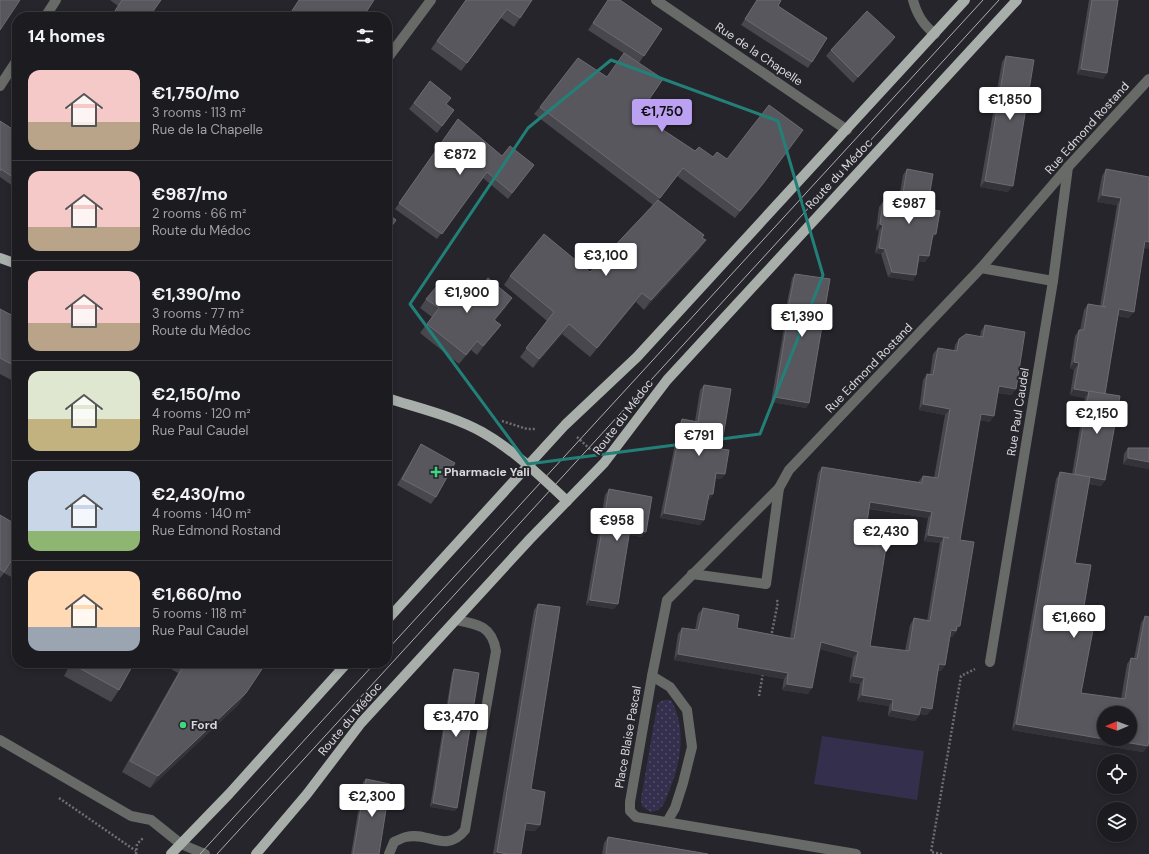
<!DOCTYPE html>
<meta charset="utf-8">
<style>
body{margin:0;font-family:"DM Sans",sans-serif;background:#29292d;color:#f1f3f6;height:100vh;display:flex;flex-direction:column;font-size:15px;white-space:nowrap}
*{box-sizing:border-box;margin:0}
p{font-size:13px;color:#a0a1a5}
.icon{flex:none;width:22px;height:22px;fill:none;stroke:currentColor;stroke-width:2;stroke-linecap:round;stroke-linejoin:round}
.map{position:relative;flex:1;overflow:hidden}
.side{position:absolute;left:12px;top:12px;width:380px;height:656px;display:flex;flex-direction:column;background:#1c1c20;border-radius:16px;box-shadow:0 2px 6px #0003,0 0 0 1px #3a3a3e}
.side>*{flex:none}
.needle{width:26px;rotate:269deg}
.tools{position:absolute;left:1097px;top:706px;display:grid;gap:8px}
.tools a{display:grid;place-items:center;width:40px;height:40px;border-radius:50%;background:#1c1c20;box-shadow:0 2px 6px #0003,0 0 0 1px #3a3a3e;font-size:20px}
.price{position:absolute;translate:-50% -34px;padding:0 9px;border-radius:4px;background:#fff;color:#222;font-size:13px;line-height:26px;filter:drop-shadow(0 1px 2px #0008)}
.price::after{content:'';position:absolute;left:50%;top:24px;width:12px;height:9px;margin-left:-6px;background:inherit;clip-path:polygon(0 0,100% 0,50% 100%)}
.price.current{background:#bca0f2;color:#111}
ul{padding:0;list-style:none}
li{display:flex;align-items:center;gap:12px;height:100px;padding:0 16px}
li+li{border-top:1px solid #3a3a3e}
li span{display:grid;place-items:center;flex:none;width:112px;height:80px;border-radius:12px;color:#555}
li>.icon{margin-inline-start:auto}
span .icon{width:48px;height:48px;fill:#fffc;stroke-width:1}
li b{font-size:17px}
h2{display:flex;justify-content:space-between;align-items:center;height:48px;padding:0 16px;font-size:17px}
.map>svg:first-child{display:block}
.grass{fill:url(#grass-dots)}
.garden{fill:#342f4c}
.lines{fill:none;stroke-linecap:round;stroke-linejoin:round}
.path{stroke:#6e6e73;stroke-width:2.5;stroke-dasharray:2 2;stroke-linecap:butt}
.minor{stroke:#676a67;stroke-width:10}
.major{stroke:#a8aea9;stroke-width:10}
.tram{stroke:#afafb3;stroke-width:1}
.wall{fill:#48474e;fill-rule:evenodd}
.shaded-wall{fill:#343339}
.building{fill:#58575d;stroke:#6c6b71;fill-rule:evenodd}
.marked{fill:none;stroke:#238079;stroke-width:3;stroke-linejoin:round}
.poi-dot{fill:#3fd77d;stroke:#26252b;stroke-width:1.5}
.labels{text-anchor:middle;stroke-width:4;stroke-linejoin:round;paint-order:stroke}
.street-label{font-size:12px;fill:#d9d9dd;stroke:#26252b}
.poi-label{font-size:12px;font-weight:bold;fill:#d9d9dd;stroke:#26252b;text-anchor:start}
</style>
<div class="map">
<svg width="1149" height="854" viewBox="0 0 1149 854">
<defs>
<pattern id="grass-dots" width="8" height="8" patternUnits="userSpaceOnUse"><rect width="8" height="8" fill="#342f4c"/><path d="M2 2h.1M6 6h.1" fill="none" stroke="#514d65" stroke-width="1.8" stroke-linecap="round"/></pattern>
</defs>
<rect width="100%" height="100%" fill="#26252b"/>
<!-- grass -->
<path class="grass" d="M664 700H671C687 729 681 762 669 791 665 802 663 811 650 812L642 806 641 799 657 706 659 702Z"/>
<!-- garden -->
<polygon class="garden" points="822,736 924,751 917,800 814,784"/>
<g class="lines">
<!-- path -->
<g class="path">
<polyline points="502,421 527,429 536,429"/>
<polyline points="577,437 591,450"/>
<polyline points="771,637 778,602 776,599"/>
<polyline points="759,696 763,673"/>
<polyline points="59,798 136,851"/>
<polyline points="136,854 137,844 144,837"/>
<polyline points="942,854 931,852 961,676 975,669"/>
</g>
<!-- minor -->
<g class="minor">
<polyline points="656,0 847,130"/>
<path d="M913 0C917 15 923 25 935 34"/>
<polyline points="45,17 56,0"/>
<polyline points="387,59 431,0"/>
<polyline points="0,86 17,60"/>
<polyline points="981,268 1053,281"/>
<polyline points="692,574 766,584 779,488"/>
<polyline points="990,662 1053,281 1068,167"/>
<polyline points="652,676 670,687 687,710 692,747 683,783 675,808 667,822"/>
<polyline points="0,740 131,816 151,820 181,844 205,854"/>
<path d="M389 854 394 842C398 840 402 838 406 837 428 831 446 854 465 830L496 651C492 626 478 624 456 620"/>
<polyline points="856,854 636,817 630,811 630,802 652,676 667,600 779,488 789,470 981,268 1068,167 1149,79"/>
</g>
<!-- major -->
<g class="major">
<polyline points="0,258 17,264"/>
<path d="M387 398C418 408 453 416 482 432 514 450 540 476 567 501"/>
<polyline points="387,620 565,425 637,357 965,0"/>
<polyline points="171,854 229,794 347,663"/>
<polyline points="256,854 307,794 361,723 530,539 604,463 667,380 1017,0"/>
</g>
<!-- tram -->
<g class="tram">
<polyline points="387,650 983,0"/>
<polyline points="200,854 375,663"/>
<polyline points="217,854 999,0"/>
</g>
</g>
<!-- wall -->
<g class="wall">
<polygon points="110,0 161,0 118,6"/>
<polygon points="466,0 532,0 514,27 501,18 461,71 431,49"/>
<polygon points="608,0 662,29 639,63 588,30"/>
<polygon points="757,0 778,6 827,38 808,68 741,25"/>
<polygon points="1089,0 1118,0 1107,73 1103,79 1077,74"/>
<polygon points="895,37 891,43 853,83 826,56 831,50"/>
<polygon points="1006,56 1008,192 980,187 1002,62"/>
<polygon points="607,77 639,114 757,192 735,218 677,176 658,201 704,235 702,238 699,250 644,310 636,302 590,357 562,334 533,368 520,357 547,321 504,285 510,276 590,272 653,205 534,114 540,107"/>
<polygon points="430,81 446,104 454,110 437,133 409,109"/>
<polygon points="458,119 502,156 534,165 508,199 483,178 437,239 395,209"/>
<polygon points="0,121 17,132 17,189 0,177"/>
<polygon points="907,169 927,209 932,240 929,256 925,262 919,261 913,281 888,277 881,254 875,253 879,231 876,230 879,207 883,202 898,204 903,175"/>
<polygon points="1106,169 1149,177 1144,248 1129,318 1118,316 1105,394 1105,480 1101,486 1089,484 1075,563 1084,606 1081,693 1121,699 1127,664 1131,658 1134,659 1141,623 1145,616 1148,746 1143,752 1012,730 1056,479 1060,472 1072,474 1085,398 1070,395 1074,370 1070,368 1075,336 1079,330 1080,330 1084,310 1088,304 1100,306 1117,205 1097,202 1102,176"/>
<polygon points="795,274 809,403 806,408 771,402 784,328 782,328 792,278"/>
<polygon points="426,299 469,302 506,307 495,320 501,325 494,334 477,355 471,350 459,364 420,333 432,317 420,308"/>
<polygon points="0,309 17,318 17,383 0,374"/>
<path d="M985 325 1012 395 998 393 990 422 980 420 960 540V626L952 637H950L945 665 941 671H938L927 715 920 714 915 721 888 716 889 706 857 701 860 684 849 682 853 658 820 649 808 694 782 690 784 679 674 660 678 634 682 628 695 630 698 614 703 608 737 628 790 638 818 473 822 467 918 482 923 476 934 478 945 415 919 410 923 380 927 374 930 375 933 354 938 348 954 351 955 345 959 339 980 336 981 331ZM869 509 928 518 924 541 940 543 927 621 914 618 910 625 905 651 870 646 864 543Z"/>
<polygon points="704,385 721,449 725,474 721,479 716,478 713,494 709,500 708,500 700,525 660,518 679,424 682,419 695,421 700,390"/>
<polygon points="421,444 436,497 431,504 397,485 417,451"/>
<polygon points="1128,448 1149,448 1149,469 1123,464 1124,454"/>
<polygon points="609,489 642,537 629,535 614,609 586,605 605,495"/>
<polygon points="0,515 17,525 17,580 4,573 0,578"/>
<polygon points="538,604 531,789 540,825 535,831 524,830 521,854 493,854 534,610"/>
<polygon points="71,663 134,663 119,690 111,702 64,676"/>
<polygon points="161,663 266,663 238,705 150,788 122,772 178,673"/>
<polygon points="454,669 455,811 430,807 452,673"/>
<polygon points="366,779 379,854 351,854 363,782"/>
<polygon points="608,837 708,854 602,854 604,843"/>
</g>
<!-- shaded-wall -->
<g class="shaded-wall">
<polygon points="895,37 891,43 853,83 858,77"/>
<polygon points="1081,69 1107,73 1103,79 1077,74"/>
<polygon points="798,138 757,192 735,218 740,211"/>
<polygon points="985,181 1013,186 1008,192 980,187"/>
<polygon points="1102,195 1121,198 1117,205 1097,202"/>
<polygon points="880,224 883,225 879,231 876,230"/>
<polygon points="933,234 936,234 932,240"/>
<polygon points="706,240 699,250 644,310 651,300"/>
<polygon points="1145,241 1149,242 1149,249 1141,248"/>
<polygon points="879,248 885,249 881,254 875,253"/>
<polygon points="919,255 929,256 925,262 916,260"/>
<polygon points="892,272 916,275 913,281 888,277"/>
<polygon points="642,293 636,302 590,357 597,348"/>
<polygon points="512,298 506,307 488,329 494,320"/>
<polygon points="1119,309 1134,312 1129,318 1115,315"/>
<polygon points="785,323 787,323 784,328 782,328"/>
<polygon points="569,324 562,334 533,368 539,359"/>
<polygon points="501,325 494,334 477,355 483,346"/>
<polygon points="477,341 471,350 459,364 466,355"/>
<polygon points="1074,362 1079,363 1074,370 1070,368"/>
<polygon points="999,386 1016,389 1012,395 994,392"/>
<polygon points="1074,389 1089,391 1085,398 1070,395"/>
<polygon points="775,397 809,403 806,408 771,402"/>
<polygon points="923,404 950,409 945,415 919,410"/>
<polygon points="981,414 994,416 990,422 977,420"/>
<polygon points="1128,458 1149,462 1149,469 1123,464"/>
<polygon points="716,473 725,474 721,479 713,478"/>
<polygon points="1075,474 1105,480 1101,486 1070,481"/>
<polygon points="709,494 713,494 709,500 705,499"/>
<polygon points="870,502 932,512 928,518 866,508"/>
<polygon points="664,513 704,520 700,525 660,518"/>
<polygon points="630,529 646,532 642,537 626,534"/>
<polygon points="928,535 949,538 944,537 940,543 924,541"/>
<polygon points="590,600 618,604 614,609 586,605"/>
<polygon points="957,626 960,626 952,637 946,636 951,630"/>
<polygon points="821,642 858,652 853,658 817,648"/>
<polygon points="678,654 788,673 784,679 674,660"/>
<polygon points="939,664 945,665 941,671 934,670"/>
<polygon points="853,676 864,678 860,684 849,682"/>
<polygon points="787,684 812,688 808,694 782,690"/>
<polygon points="246,693 238,705 150,788 158,776"/>
<polygon points="862,695 893,700 889,706 857,701"/>
<polygon points="921,707 932,709 927,715 916,713"/>
<polygon points="892,710 919,715 915,721 888,716"/>
<polygon points="1016,724 1104,739 1148,746 1143,752 1012,730"/>
<polygon points="433,803 457,808 455,811 430,807"/>
<polygon points="526,823 540,825 535,831 521,829"/>
<polygon points="497,852 507,854 495,854"/>
</g>
<!-- building -->
<g class="building">
<polygon points="0,0 20,0 0,30"/>
<polygon points="122,0 161,0 149,17 111,17"/>
<polygon points="299,0 374,0 363,17 288,17"/>
<polygon points="466,0 532,0 520,18 507,9 467,63 437,41"/>
<polygon points="608,0 620,0 662,29 644,56 593,23"/>
<polygon points="757,0 781,0 778,6 827,38 812,62 745,19"/>
<polygon points="1092,0 1118,0 1107,73 1081,69"/>
<polygon points="867,11 895,37 858,77 831,50"/>
<polygon points="624,53 663,79 639,114 695,151 699,147 713,157 717,152 727,159 769,105 803,130 762,185 740,211 683,168 660,198 540,107 578,58 607,77"/>
<polygon points="1006,56 1034,60 1013,186 985,181"/>
<polygon points="430,81 451,98 446,104 454,110 442,126 414,103"/>
<polygon points="458,119 502,156 510,146 534,165 512,193 487,172 442,234 399,203"/>
<polygon points="0,121 17,132 17,180 1,169 0,171"/>
<polygon points="907,169 933,174 927,209 940,211 936,234 933,234 929,256 919,255 916,275 892,272 885,249 879,248 883,225 880,224 883,202 901,205"/>
<polygon points="1106,169 1149,177 1149,242 1145,241 1134,312 1119,309 1105,394 1074,389 1079,363 1074,362 1079,330 1084,330 1088,304 1106,307 1103,306 1121,198 1102,195"/>
<polygon points="658,200 704,235 702,238 706,240 651,300 642,293 597,348 569,324 539,359 526,348 554,312 510,276 544,234 590,272"/>
<polygon points="387,213 396,220 387,233"/>
<polygon points="795,274 830,279 809,403 775,397 787,323 785,323"/>
<polygon points="488,278 512,298 494,320 501,325 483,346 477,341 466,355 427,324 439,308 426,299 442,280 469,302"/>
<polygon points="0,309 17,318 17,367 0,358"/>
<path d="M985 325 1025 332 1016 389 999 386 994 416 981 414 960 540 974 542 960 626H957L956 631 951 630 945 665 939 664 932 709 921 707 919 715 892 710 893 700 862 695 864 678 853 676 858 652 821 642 812 688 787 684 788 673 678 654 682 628 698 630 703 608 739 615 737 628 794 639 822 467 922 483 923 476 938 478 950 409 923 404 927 374 933 375 938 348 957 351 959 339 966 334 983 337ZM870 502 932 512 928 535 949 538 944 537 930 621 914 618 909 651 870 646 886 547 864 543Z"/>
<polygon points="704,385 731,389 721,449 729,450 725,474 716,473 713,494 709,494 704,520 664,513 682,419 698,422"/>
<polygon points="1089,391 1120,396 1105,480 1075,474"/>
<polygon points="421,444 455,463 436,497 402,479"/>
<polygon points="1128,448 1149,448 1149,462 1128,458"/>
<polygon points="1060,472 1090,477 1075,563 1091,565 1084,606 1097,609 1081,693 1125,699 1131,658 1137,659 1145,616 1149,617 1149,739 1148,746 1106,739 1130,739 1130,713 1104,713 1104,739 1016,724"/>
<polygon points="609,489 652,497 646,532 630,529 618,604 590,600"/>
<polygon points="0,515 17,525 17,564 11,561 4,572 0,569"/>
<polygon points="538,604 560,607 531,789 545,792 540,825 526,823 521,854 507,854 497,852"/>
<polygon points="73,663 134,663 119,690 72,664"/>
<polygon points="185,663 266,663 246,693 158,776 130,761"/>
<polygon points="454,669 479,673 457,808 433,803"/>
<polygon points="366,779 390,784 379,854 353,854"/>
<polygon points="608,837 708,854 606,854"/>
</g>
<!-- marked area -->
<path class="marked" d="M611 60 778 121 823 275 760 434 528 464 410 304 528 128Z"/>
<!-- markers -->
<g class="poi-dot">
<path d="M434 466h4v4h4v4h-4v4h-4v-4h-4v-4h4z"/>
<circle cx="183" cy="725" r="4"/>
</g>
<g class="labels">
<!-- street labels -->
<g class="street-label">
<text transform="translate(759 54) rotate(34)" y="4">Rue de la Chapelle</text>
<text transform="translate(1087 128) rotate(-48)" y="4">Rue Edmond Rostand</text>
<text transform="translate(839 174) rotate(-47)" y="4">Route du Médoc</text>
<text transform="translate(869 368) rotate(-46)" y="4">Rue Edmond Rostand</text>
<text transform="translate(1018 412) rotate(-81)" y="4">Rue Paul Caudel</text>
<text transform="translate(623 417) rotate(-53)" y="4">Route du Médoc</text>
<text transform="translate(350 719) rotate(-50)" y="4">Route du Médoc</text>
<text transform="translate(628 737) rotate(-80)" y="4">Place Blaise Pascal</text>
</g>
<!-- poi labels -->
<g class="poi-label">
<text x="444" y="476">Pharmacie Yali</text>
<text x="191" y="729">Ford</text>
</g>
</g>
</svg>
<div class="tools">
<a><svg class="needle" viewBox="-14 -14 28 28"><path d="M0-13l5 13h-10z" fill="#e53935"/><path d="M0 13l5-13h-10z" fill="#a0a1a5"/></svg></a>
<a><svg class="icon" aria-label="locate" viewBox="0 0 24 24"><circle cx="12" cy="12" r="6"/><path d="M12 2v4M12 18v4M2 12h4M18 12h4"/></svg></a>
<a><svg class="icon" aria-label="layers" viewBox="0 0 24 24"><path d="M12 4l9 5-9 5-9-5zM3 14l9 5 9-5"/></svg></a>
</div>
<b class="price" style="left:1010px;top:121px">€1,850</b>
<b class="price current" style="left:662px;top:133px">€1,750</b>
<b class="price" style="left:460px;top:176px">€872</b>
<b class="price" style="left:909px;top:225px">€987</b>
<b class="price" style="left:606px;top:277px">€3,100</b>
<b class="price" style="left:467px;top:314px">€1,900</b>
<b class="price" style="left:802px;top:338px">€1,390</b>
<b class="price" style="left:1097px;top:435px">€2,150</b>
<b class="price" style="left:699px;top:457px">€791</b>
<b class="price" style="left:617px;top:542px">€958</b>
<b class="price" style="left:886px;top:553px">€2,430</b>
<b class="price" style="left:1074px;top:639px">€1,660</b>
<b class="price" style="left:456px;top:738px">€3,470</b>
<b class="price" style="left:372px;top:818px">€2,300</b>
<section class="side">
<h2>14 homes<svg class="icon" aria-label="filters" viewBox="0 0 24 24"><path d="M4 7h16M4 17h16"/><circle cx="9" cy="7" r="2"/><circle cx="15" cy="17" r="2"/></svg></h2>
<ul>
<li><span style="background:linear-gradient(#f6c9c9 65%,#b9a48a 0)"><svg class="icon" aria-label="home" viewBox="0 0 24 24"><path d="M3 11l9-7 9 7M6 9v11h12V9"/></svg></span><div><b>€1,750/mo</b><p>3 rooms · 113 m²</p><p>Rue de la Chapelle</p></div></li>
<li><span style="background:linear-gradient(#f6c9c9 70%,#b9a48a 0)"><svg class="icon" aria-label="home" viewBox="0 0 24 24"><path d="M3 11l9-7 9 7M6 9v11h12V9"/></svg></span><div><b>€987/mo</b><p>2 rooms · 66 m²</p><p>Route du Médoc</p></div></li>
<li><span style="background:linear-gradient(#f6c9c9 65%,#b9a48a 0)"><svg class="icon" aria-label="home" viewBox="0 0 24 24"><path d="M3 11l9-7 9 7M6 9v11h12V9"/></svg></span><div><b>€1,390/mo</b><p>3 rooms · 77 m²</p><p>Route du Médoc</p></div></li>
<li><span style="background:linear-gradient(#dfe7d0 60%,#c2b280 0)"><svg class="icon" aria-label="home" viewBox="0 0 24 24"><path d="M3 11l9-7 9 7M6 9v11h12V9"/></svg></span><div><b>€2,150/mo</b><p>4 rooms · 120 m²</p><p>Rue Paul Caudel</p></div></li>
<li><span style="background:linear-gradient(#c9d6e8 75%,#8fb573 0)"><svg class="icon" aria-label="home" viewBox="0 0 24 24"><path d="M3 11l9-7 9 7M6 9v11h12V9"/></svg></span><div><b>€2,430/mo</b><p>4 rooms · 140 m²</p><p>Rue Edmond Rostand</p></div></li>
<li><span style="background:linear-gradient(#ffd9b3 70%,#9aa5b1 0)"><svg class="icon" aria-label="home" viewBox="0 0 24 24"><path d="M3 11l9-7 9 7M6 9v11h12V9"/></svg></span><div><b>€1,660/mo</b><p>5 rooms · 118 m²</p><p>Rue Paul Caudel</p></div></li>
</ul>
</section>
</div>
